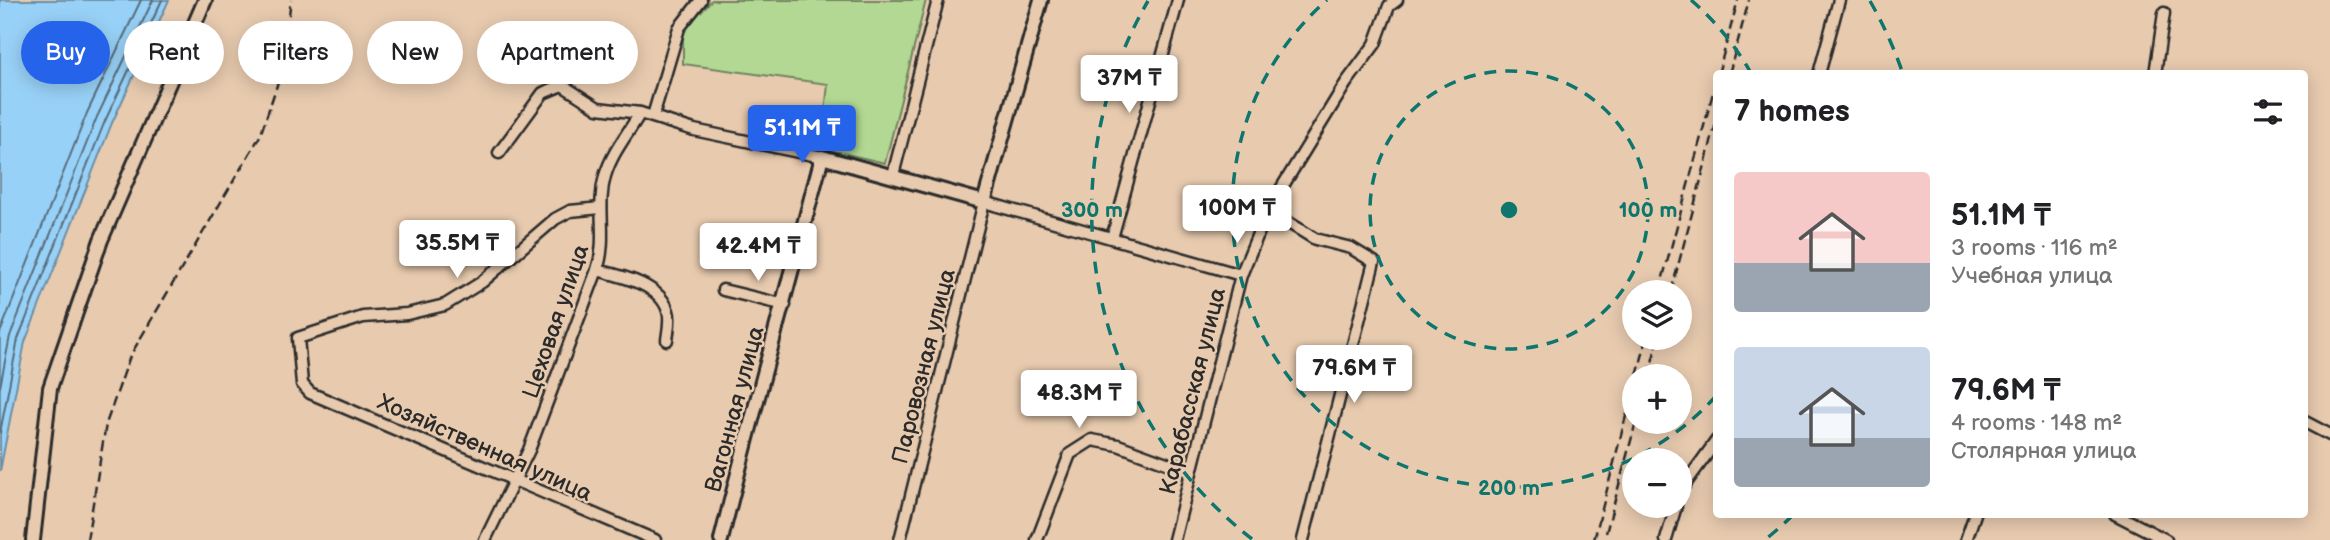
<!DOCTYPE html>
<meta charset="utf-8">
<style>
body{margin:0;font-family:"Balsamiq Sans",sans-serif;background:#f6f6f6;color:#202124;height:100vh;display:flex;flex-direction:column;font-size:26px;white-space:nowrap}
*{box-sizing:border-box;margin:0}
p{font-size:23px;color:#757577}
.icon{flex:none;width:38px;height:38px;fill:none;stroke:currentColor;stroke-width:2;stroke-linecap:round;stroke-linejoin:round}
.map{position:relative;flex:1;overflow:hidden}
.drawer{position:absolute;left:1713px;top:70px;width:595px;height:448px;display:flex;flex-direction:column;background:#fff;border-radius:7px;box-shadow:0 4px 18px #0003}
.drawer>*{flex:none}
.hud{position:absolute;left:21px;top:21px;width:665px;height:63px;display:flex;gap:14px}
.tools{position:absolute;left:1622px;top:280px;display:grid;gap:14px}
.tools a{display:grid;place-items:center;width:70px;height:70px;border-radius:50%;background:#fff;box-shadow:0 4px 18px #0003;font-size:35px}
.price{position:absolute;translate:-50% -60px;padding:0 16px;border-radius:7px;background:#fff;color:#222;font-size:23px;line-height:46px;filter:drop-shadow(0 2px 4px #0008)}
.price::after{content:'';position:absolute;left:50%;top:42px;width:21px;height:16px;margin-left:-10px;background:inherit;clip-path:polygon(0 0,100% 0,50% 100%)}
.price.on{background:#2563eb;color:#fff}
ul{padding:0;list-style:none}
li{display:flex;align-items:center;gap:21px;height:175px;padding:0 21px}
li span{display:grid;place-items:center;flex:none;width:196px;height:140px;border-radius:7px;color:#555}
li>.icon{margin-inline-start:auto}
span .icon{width:84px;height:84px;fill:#fffc;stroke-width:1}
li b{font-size:30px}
h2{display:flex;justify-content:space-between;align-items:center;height:84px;padding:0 21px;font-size:30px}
.chip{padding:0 24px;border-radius:32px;background:#fff;box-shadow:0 4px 18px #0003;font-size:24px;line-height:63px}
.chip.on{background:#2563eb;color:#fff}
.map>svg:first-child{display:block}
.green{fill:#b2d893;stroke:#6e825f;stroke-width:2}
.water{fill:#98d1f7;stroke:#6c8fa5;stroke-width:2}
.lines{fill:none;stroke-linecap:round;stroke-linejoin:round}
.shore{stroke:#576d7d;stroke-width:2}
.minor-casing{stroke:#2b2b2b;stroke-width:15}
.tertiary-casing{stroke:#2b2b2b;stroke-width:18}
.minor{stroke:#e8cbaf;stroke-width:10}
.tertiary{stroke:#e8cbaf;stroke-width:12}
.rail{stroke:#2b2b2b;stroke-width:2.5;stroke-dasharray:10 5;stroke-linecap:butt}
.ring{fill:none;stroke:#0f766e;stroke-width:3.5;stroke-dasharray:12 9}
.labels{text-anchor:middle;stroke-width:5;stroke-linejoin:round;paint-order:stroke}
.street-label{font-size:23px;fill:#2b2b2b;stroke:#e8cbaf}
.centre{fill:#0f766e;stroke:#e8cbaf;stroke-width:3.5}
.ring-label{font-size:21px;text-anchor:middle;font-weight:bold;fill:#0f766e;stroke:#e8cbaf;stroke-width:5;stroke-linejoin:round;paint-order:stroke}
</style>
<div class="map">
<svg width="2330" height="540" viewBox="0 0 2330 540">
<rect width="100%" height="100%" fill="#e8cbaf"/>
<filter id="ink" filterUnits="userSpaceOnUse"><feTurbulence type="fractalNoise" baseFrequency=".0143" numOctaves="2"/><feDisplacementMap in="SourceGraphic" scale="14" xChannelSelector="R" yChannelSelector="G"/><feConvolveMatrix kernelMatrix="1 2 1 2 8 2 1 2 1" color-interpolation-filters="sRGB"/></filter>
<g filter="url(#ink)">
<!-- green -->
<polygon class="green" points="712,0 926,0 885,163 821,148 828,84 683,64 683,30"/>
<!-- water -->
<polygon class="water" points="0,0 169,0 112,123 25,342 0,471"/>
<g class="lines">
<!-- shore -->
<g class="shore">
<polyline points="0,333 87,113 141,0"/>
<polyline points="0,387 10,336 97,117 153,0"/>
<polyline points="0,433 18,339 105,121 162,0"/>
</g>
<!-- minor casing -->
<g class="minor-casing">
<g id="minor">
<polyline points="1819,74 1839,0"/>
<polyline points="2155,74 2164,13"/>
<polyline points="653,116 679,28 701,0"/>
<polyline points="499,153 543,93 562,85 598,108 640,113 694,130 822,157"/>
<polyline points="893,175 938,0"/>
<polyline points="601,208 570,211 555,219 482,282 445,305 407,314 363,317 298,338 302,384 310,393 655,540"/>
<polyline points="1268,210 1315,239 1351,248 1374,262 1303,540"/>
<polyline points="1112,238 1178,0"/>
<path d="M597 270C621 276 660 284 668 311 671 319 668 331 667 340"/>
<polyline points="723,290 785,305"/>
<polyline points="2305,422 2330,435"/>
<polyline points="1680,491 1717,440"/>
<polyline points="2115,514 2166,540"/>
<path d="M485 540 529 450 597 270C608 238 596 207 605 176 612 152 628 134 640 113"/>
<polyline points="900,540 984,202 1241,275"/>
<polyline points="1037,540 1070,454 1092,440 1118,445 1191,472"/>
<polyline points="1174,540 1241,275 1268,210 1346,83 1375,44 1389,6 1397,0"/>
<polyline points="1666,540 1676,506"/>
<polyline points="1966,540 1975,514"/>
</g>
</g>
<!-- tertiary casing -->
<g class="tertiary-casing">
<g id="tertiary">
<polyline points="33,540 50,388 101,240 205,0"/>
<path d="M721 540C753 412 788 284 822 157L984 202 1041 0"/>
</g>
</g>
<!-- minor -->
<use href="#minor" class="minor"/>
<!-- tertiary -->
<use href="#tertiary" class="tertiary"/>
<!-- rail -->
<g class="rail">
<polyline points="1718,74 1738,0"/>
<polyline points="1729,74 1749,0"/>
<polyline points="1659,292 1717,78"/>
<polyline points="1671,292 1717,120"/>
<polyline points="1637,376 1647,338"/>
<polyline points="1648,376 1659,338"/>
<polyline points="1606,533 1636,422"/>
<polyline points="87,540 106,424 130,356 260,136 281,73 291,0"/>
<polyline points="1594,540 1634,385"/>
</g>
</g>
</g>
<!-- distance rings -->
<g class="ring">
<circle cx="1509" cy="210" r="139"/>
<path d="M1716 396A278 278 0 1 1 1327 0M1691 0A278 278 0 0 1 1751 73"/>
<path d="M1793 515A417 417 0 0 1 1766 539M1252 539A417 417 0 0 1 1148 1M1870 1A417 417 0 0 1 1902 71"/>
</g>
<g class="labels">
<!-- street labels -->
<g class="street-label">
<text transform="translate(555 321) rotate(-71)" y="8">Цеховая улица</text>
<text transform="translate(923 366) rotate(-76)" y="8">Паровозная улица</text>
<text transform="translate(1192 391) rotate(-76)" y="8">Карабасская улица</text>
<text transform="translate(734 409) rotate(-75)" y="8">Вагонная улица</text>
<text transform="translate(485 447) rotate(24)" y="8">Хозяйственная улица</text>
</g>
</g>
<circle cx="1509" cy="210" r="10" class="centre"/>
<g class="ring-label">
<text x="1648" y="217">100 m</text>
<text x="1092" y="217">300 m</text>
<text x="1509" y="495">200 m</text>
</g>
</svg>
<div class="tools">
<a><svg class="icon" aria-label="layers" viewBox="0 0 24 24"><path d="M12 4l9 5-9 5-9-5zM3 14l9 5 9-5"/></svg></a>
<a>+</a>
<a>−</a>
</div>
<b class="price" style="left:1129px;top:115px">37M ₸</b>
<b class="price on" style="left:802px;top:165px">51.1M ₸</b>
<b class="price" style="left:1237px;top:245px">100M ₸</b>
<b class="price" style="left:457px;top:280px">35.5M ₸</b>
<b class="price" style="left:758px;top:283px">42.4M ₸</b>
<b class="price" style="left:1354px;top:405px">79.6M ₸</b>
<b class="price" style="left:1079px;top:430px">48.3M ₸</b>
<div class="hud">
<a class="chip on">Buy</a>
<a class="chip">Rent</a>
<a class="chip">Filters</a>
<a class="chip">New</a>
<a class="chip">Apartment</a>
</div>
<section class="drawer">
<h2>7 homes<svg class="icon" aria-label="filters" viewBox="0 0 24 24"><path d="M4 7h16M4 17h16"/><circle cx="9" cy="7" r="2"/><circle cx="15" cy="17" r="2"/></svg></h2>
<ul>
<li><span style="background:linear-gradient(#f6c9c9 65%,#9aa5b1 0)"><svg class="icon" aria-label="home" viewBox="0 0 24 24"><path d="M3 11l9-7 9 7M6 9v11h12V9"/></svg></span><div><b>51.1M ₸</b><p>3 rooms · 116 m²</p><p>Учебная улица</p></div></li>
<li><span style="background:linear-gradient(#c9d6e8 65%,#9aa5b1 0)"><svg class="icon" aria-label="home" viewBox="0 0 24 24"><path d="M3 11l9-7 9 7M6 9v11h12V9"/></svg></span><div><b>79.6M ₸</b><p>4 rooms · 148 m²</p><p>Столярная улица</p></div></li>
</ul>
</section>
</div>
